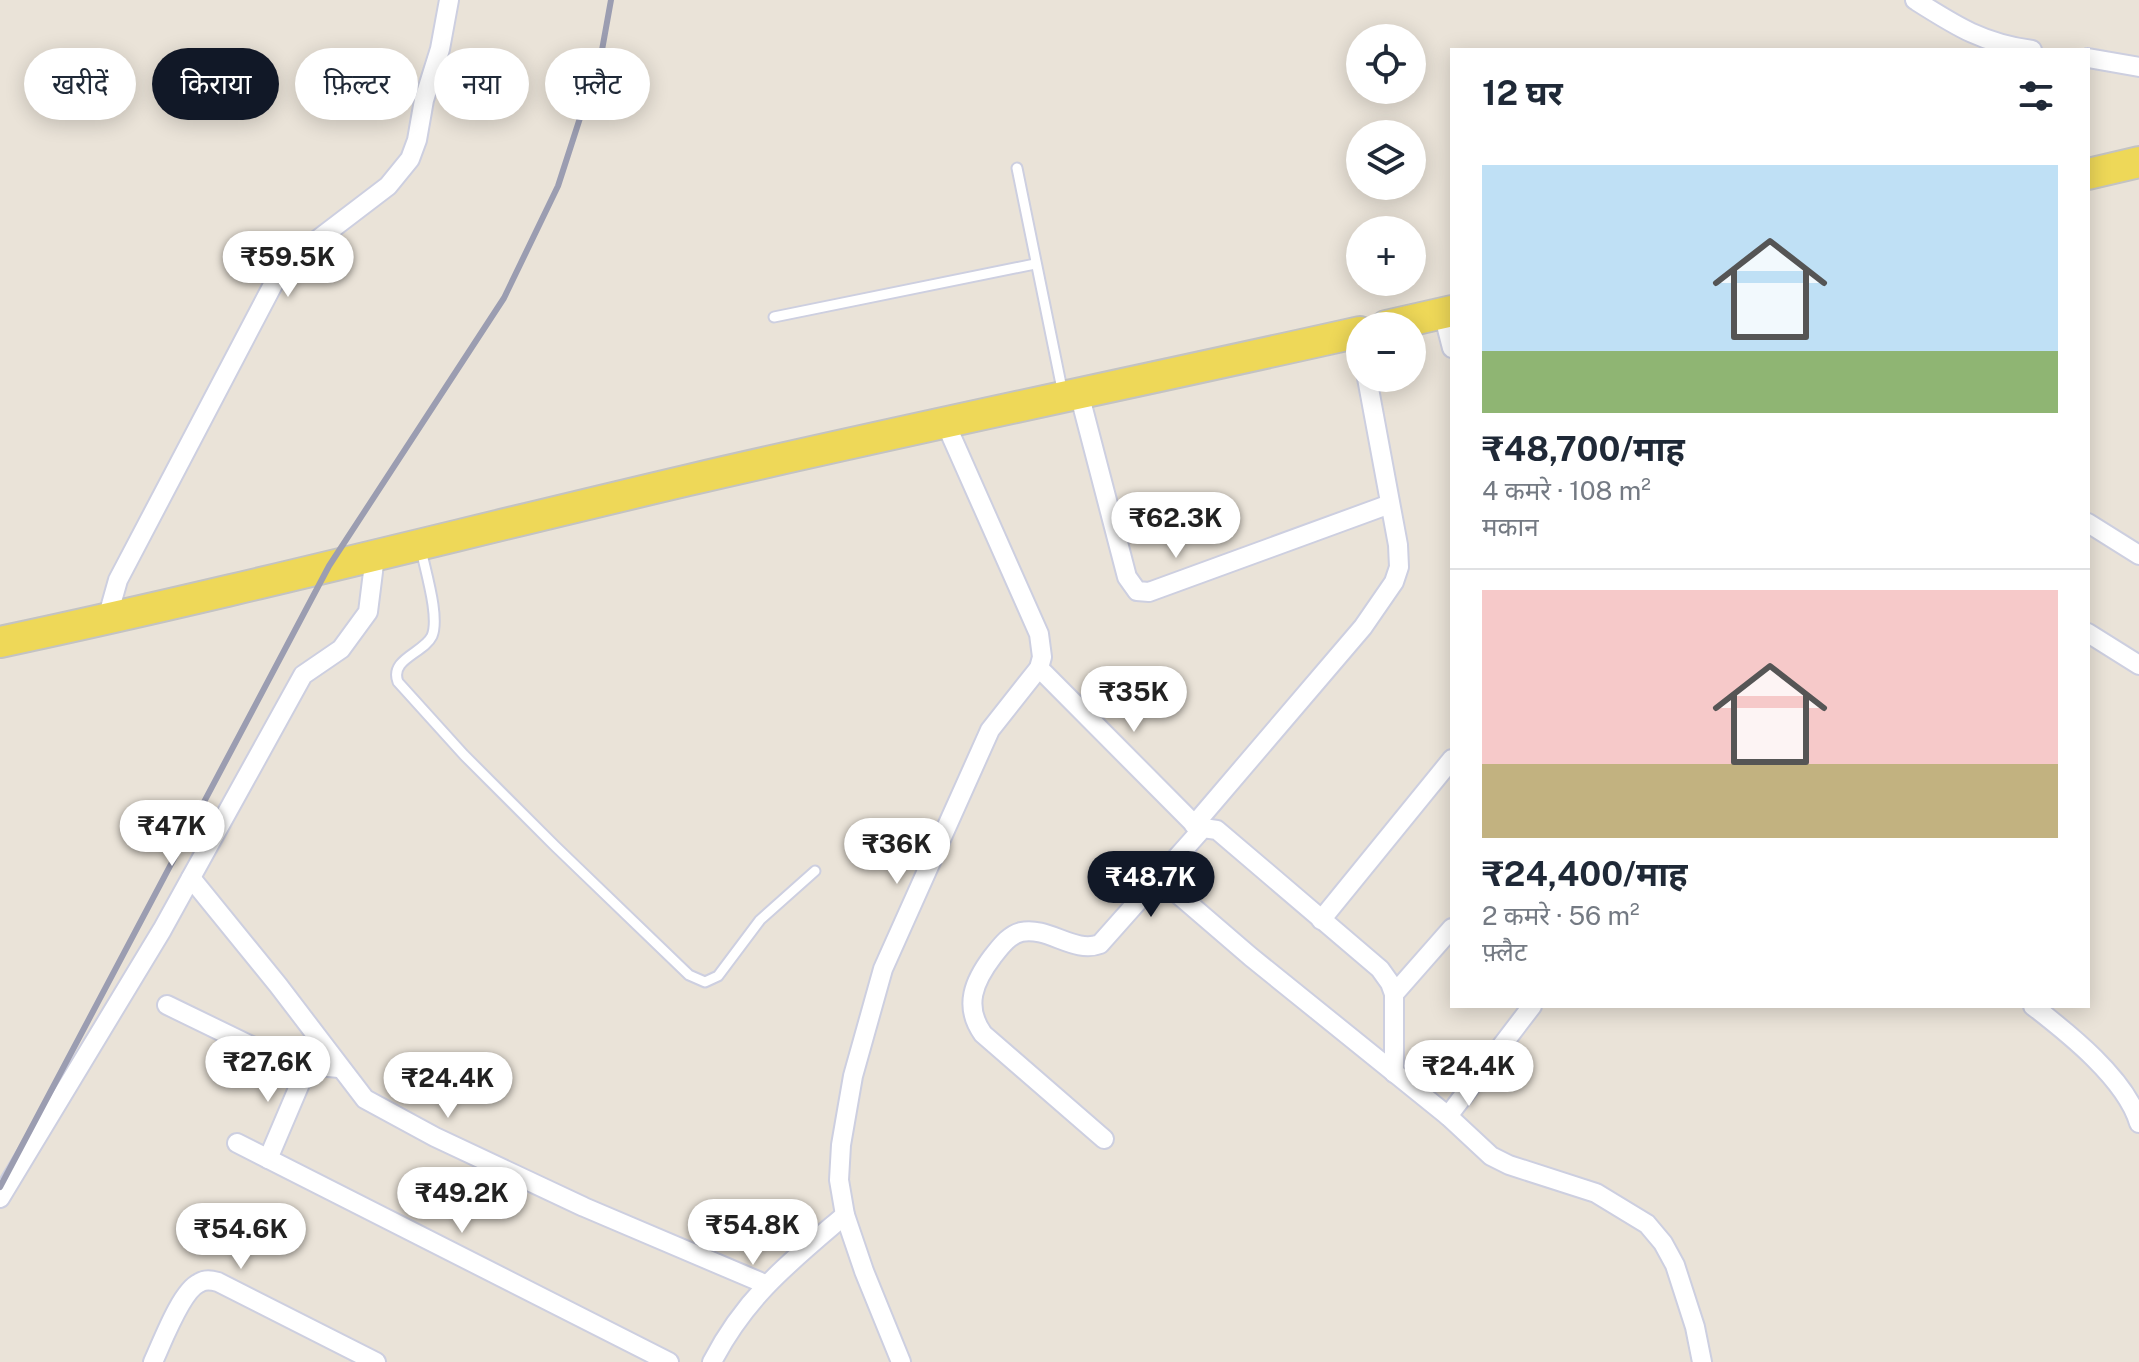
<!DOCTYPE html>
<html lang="hi">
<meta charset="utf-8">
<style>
body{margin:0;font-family:"Public Sans","Noto Sans Devanagari",sans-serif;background:#f2f2f3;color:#1f2937;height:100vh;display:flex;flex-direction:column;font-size:30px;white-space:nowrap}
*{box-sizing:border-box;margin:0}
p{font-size:26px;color:#747a83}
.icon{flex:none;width:44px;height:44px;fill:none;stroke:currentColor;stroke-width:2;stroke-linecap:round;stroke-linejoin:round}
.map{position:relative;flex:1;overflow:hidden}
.sheet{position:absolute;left:1450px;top:48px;width:640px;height:960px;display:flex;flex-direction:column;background:#fff;border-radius:0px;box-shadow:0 4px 20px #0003}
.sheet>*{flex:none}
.guide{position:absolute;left:24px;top:48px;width:760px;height:72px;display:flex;gap:16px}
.controls{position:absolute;left:1346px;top:24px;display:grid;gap:16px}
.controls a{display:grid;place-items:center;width:80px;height:80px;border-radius:50%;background:#fff;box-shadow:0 4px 20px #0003;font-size:40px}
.price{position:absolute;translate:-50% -68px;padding:0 18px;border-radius:28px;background:#fff;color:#222;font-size:26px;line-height:52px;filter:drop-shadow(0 2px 4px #0008)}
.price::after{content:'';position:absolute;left:50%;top:48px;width:24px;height:18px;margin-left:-12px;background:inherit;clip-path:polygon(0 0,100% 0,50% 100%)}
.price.on{background:#111827;color:#fff}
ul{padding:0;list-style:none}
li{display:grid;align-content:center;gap:16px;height:424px;padding:0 32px}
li+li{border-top:2px solid #e0e1e3}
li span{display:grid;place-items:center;height:248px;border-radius:0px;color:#555}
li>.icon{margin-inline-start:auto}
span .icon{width:144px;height:144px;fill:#fffc;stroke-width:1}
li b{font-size:34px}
h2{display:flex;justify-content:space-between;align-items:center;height:96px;padding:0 32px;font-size:34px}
.pill{padding:0 28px;border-radius:36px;background:#fff;box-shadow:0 4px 20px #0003;font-size:28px;line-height:72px}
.pill.on{background:#111827;color:#fff}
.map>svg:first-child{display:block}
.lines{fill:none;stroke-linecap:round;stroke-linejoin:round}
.service-casing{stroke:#cdcfe0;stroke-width:13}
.minor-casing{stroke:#cdcfe0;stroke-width:22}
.primary-casing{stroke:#c3c3c3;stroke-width:34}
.service{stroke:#fff;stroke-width:9}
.minor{stroke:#fff;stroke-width:18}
.primary{stroke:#eed858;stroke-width:30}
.rail{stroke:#9b9db1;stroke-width:6}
</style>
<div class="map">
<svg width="2139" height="1362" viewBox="0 0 2139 1362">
<rect width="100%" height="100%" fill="#eae3d8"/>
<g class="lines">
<!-- service casing -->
<g class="service-casing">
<g id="service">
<polyline points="1017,168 1063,394"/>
<polyline points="774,317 1035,264"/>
<path d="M421 549C425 570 440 617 432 636 424 653 389 659 398 682L464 755 555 846 689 975 705 982 718 976 760 920 815 871"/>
</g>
</g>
<!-- minor casing -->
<g class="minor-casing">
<g id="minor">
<path d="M1915 0C1956 26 1982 43 2032 50"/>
<polyline points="2088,58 2139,67"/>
<polyline points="1443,313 1452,348"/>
<polyline points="1079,393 1127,577 1137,591 1149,592 1390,504"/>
<polyline points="2088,523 2139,555"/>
<polyline points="107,619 118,580 276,279 308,247 388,186 410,159 417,140 424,100 440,49 449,0"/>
<polyline points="2088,633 2139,665"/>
<polyline points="1039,668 1200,830"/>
<polyline points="1194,825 1363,627 1394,582 1399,567 1398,545 1367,378"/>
<polyline points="1158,877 1251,957 1448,1116 1491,1156 1509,1165 1596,1193 1647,1224 1663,1243 1675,1265 1695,1327 1702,1362"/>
<polyline points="191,878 278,985 365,1099 435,1137 584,1207 765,1284"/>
<polyline points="1321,920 1452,759"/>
<polyline points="1394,994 1452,928"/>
<polyline points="167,1005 276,1058 308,1065 339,1068"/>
<path d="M2033 1006C2068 1033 2126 1079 2139 1123"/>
<polyline points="1448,1116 1532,1006"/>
<path d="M1104 1139 983 1034C963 1006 974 981 993 956 1001 946 1009 935 1021 932 1048 926 1074 954 1100 944L1203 828 1217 830 1380 969 1390 983 1394 994V1073"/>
<polyline points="237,1143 669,1362"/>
<polyline points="268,1159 308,1065"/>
<polyline points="0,1198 162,930 303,675 341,649 368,612 375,556"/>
<path d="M153 1362C162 1343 181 1291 199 1283 205 1279 211 1280 218 1282L376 1362"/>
<path d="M712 1362C746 1296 790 1262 845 1215"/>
<polyline points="901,1362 864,1271 845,1215 839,1180 841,1145 853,1076 883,969 990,730 1039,668 1042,657 1039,634 945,422"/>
</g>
</g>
<!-- primary casing -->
<g class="primary-casing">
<g id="primary">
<polyline points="2088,174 2139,162"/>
<polyline points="1386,326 1452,311"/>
<path d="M0 642C231 593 459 534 689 480 912 428 1137 382 1360 332"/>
</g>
</g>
<!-- service -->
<use href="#service" class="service"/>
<!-- minor -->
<use href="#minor" class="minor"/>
<!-- primary -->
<use href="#primary" class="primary"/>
<!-- rail -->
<polyline class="rail" points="0,1187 329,566 504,298 558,186 602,50 611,0"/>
</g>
</svg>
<div class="controls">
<a><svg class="icon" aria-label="locate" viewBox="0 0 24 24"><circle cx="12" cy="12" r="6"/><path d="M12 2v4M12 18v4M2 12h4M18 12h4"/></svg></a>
<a><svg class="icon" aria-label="layers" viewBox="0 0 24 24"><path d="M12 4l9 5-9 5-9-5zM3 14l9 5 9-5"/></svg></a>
<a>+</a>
<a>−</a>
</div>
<b class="price" style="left:288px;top:299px">₹59.5K</b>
<b class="price" style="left:1176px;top:560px">₹62.3K</b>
<b class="price" style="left:1134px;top:734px">₹35K</b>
<b class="price" style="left:172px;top:868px">₹47K</b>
<b class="price" style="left:897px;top:886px">₹36K</b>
<b class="price on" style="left:1151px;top:919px">₹48.7K</b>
<b class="price" style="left:268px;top:1104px">₹27.6K</b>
<b class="price" style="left:1469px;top:1108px">₹24.4K</b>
<b class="price" style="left:448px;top:1120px">₹24.4K</b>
<b class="price" style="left:462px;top:1235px">₹49.2K</b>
<b class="price" style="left:753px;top:1267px">₹54.8K</b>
<b class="price" style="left:241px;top:1271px">₹54.6K</b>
<div class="guide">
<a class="pill">खरीदें</a>
<a class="pill on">किराया</a>
<a class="pill">फ़िल्टर</a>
<a class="pill">नया</a>
<a class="pill">फ़्लैट</a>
</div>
<section class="sheet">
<h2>12 घर<svg class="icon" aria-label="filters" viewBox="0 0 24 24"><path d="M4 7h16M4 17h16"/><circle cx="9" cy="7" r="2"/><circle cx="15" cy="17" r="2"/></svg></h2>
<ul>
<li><span style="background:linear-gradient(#bfe0f5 75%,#8fb573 0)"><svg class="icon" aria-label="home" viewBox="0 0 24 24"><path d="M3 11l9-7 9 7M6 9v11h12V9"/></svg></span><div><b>₹48,700/माह</b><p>4 कमरे · 108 m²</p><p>मकान</p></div></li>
<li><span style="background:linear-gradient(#f6c9c9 70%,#c2b280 0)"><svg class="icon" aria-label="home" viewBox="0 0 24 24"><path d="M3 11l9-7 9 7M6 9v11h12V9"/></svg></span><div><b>₹24,400/माह</b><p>2 कमरे · 56 m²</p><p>फ़्लैट</p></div></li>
</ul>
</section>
</div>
